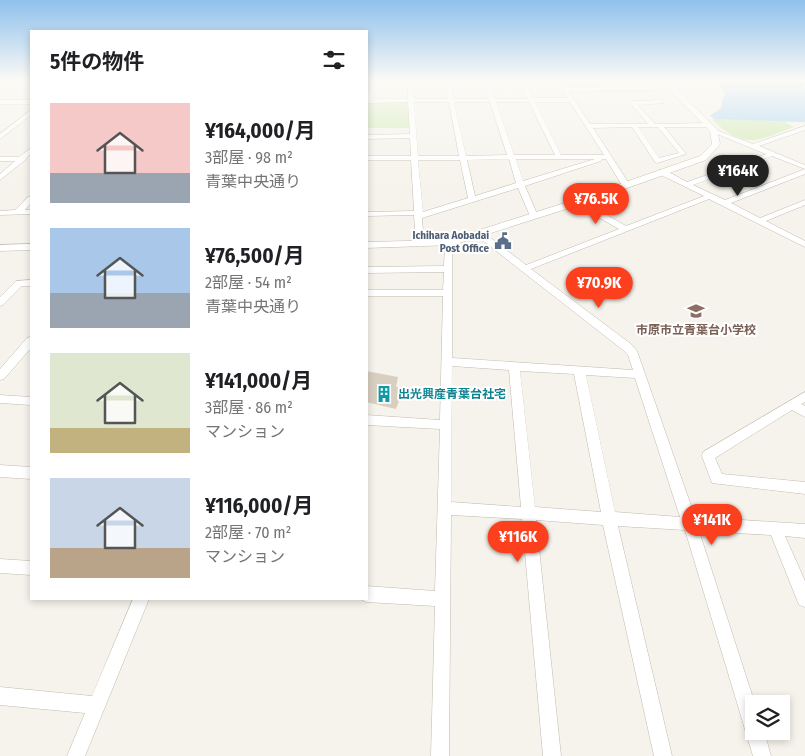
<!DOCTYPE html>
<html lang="ja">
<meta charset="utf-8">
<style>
body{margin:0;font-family:"Fira Sans Condensed","Noto Sans JP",sans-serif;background:#f2f2f2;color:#202124;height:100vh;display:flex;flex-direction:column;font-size:19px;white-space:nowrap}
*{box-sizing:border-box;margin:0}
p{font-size:16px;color:#757577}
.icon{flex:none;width:28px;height:28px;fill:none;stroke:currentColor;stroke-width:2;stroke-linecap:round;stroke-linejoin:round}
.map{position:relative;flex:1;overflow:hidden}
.details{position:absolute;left:30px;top:30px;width:338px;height:570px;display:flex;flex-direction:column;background:#fff;border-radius:0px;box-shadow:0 2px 8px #0003}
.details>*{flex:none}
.buttons{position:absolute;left:745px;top:695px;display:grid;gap:10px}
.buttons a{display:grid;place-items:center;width:45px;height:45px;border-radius:0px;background:#fff;box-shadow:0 2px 8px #0003;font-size:25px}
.price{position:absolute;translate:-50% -42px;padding:0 11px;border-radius:18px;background:#fc3f1d;color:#fff;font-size:16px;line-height:32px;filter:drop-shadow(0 1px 2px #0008)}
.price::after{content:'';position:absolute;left:50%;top:30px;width:15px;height:11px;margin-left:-8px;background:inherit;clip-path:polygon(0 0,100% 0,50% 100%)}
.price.selected{background:#222;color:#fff}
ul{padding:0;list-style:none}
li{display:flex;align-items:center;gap:15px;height:125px;padding:0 20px}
li span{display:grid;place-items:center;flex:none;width:140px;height:100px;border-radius:0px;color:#555}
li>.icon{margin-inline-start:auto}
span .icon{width:60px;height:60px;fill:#fffc;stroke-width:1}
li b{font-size:21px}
h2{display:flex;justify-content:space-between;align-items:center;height:60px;padding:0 20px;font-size:21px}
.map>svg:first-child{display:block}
.green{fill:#d2eab5}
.water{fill:#a9d4f2}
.building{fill:#d8cfc1}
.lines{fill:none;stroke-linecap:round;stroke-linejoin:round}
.minor-casing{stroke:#c2bbae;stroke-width:1}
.tertiary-casing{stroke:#c2bbae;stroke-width:1}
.minor{fill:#fff;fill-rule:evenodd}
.tertiary{fill:#fff;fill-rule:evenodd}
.labels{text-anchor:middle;stroke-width:4;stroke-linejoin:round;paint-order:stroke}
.far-service-label{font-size:11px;font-weight:bold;fill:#4e5e75;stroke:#fff;text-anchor:end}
.education-label{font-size:12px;font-weight:bold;fill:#785e54;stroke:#fff}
.culture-label{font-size:12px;font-weight:bold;fill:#0d838f;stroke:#fff;text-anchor:start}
</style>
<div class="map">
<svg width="805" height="756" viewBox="0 0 805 756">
<rect width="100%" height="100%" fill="#f6f3ec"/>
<!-- green -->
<g class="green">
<path d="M718 86 805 98V122H785L794 127C782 131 766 139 753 140 738 141 721 129 712 119L715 118 710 116C716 111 724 109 722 100L726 93Z"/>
<polygon points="366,102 408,103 410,128 366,128"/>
</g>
<!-- water -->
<polygon class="water" points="704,81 805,81 805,86 803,87 805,89 805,122 715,119 710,116 722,107 722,100 726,93 717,85"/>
<!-- building -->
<polygon class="building" points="366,371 398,377 396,387 404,387 396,409 366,402"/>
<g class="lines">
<!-- minor casing -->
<g class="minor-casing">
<g id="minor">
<path d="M370 81H376L373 99H408L407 81H413L414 99H448L444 81H450L454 99H489L483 81H489L495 99H528L519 81H525L533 98H568L557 81H563L567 87 707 86 709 89 569 91 590 124H648L630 103 633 101 662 100 664 103 638 105 655 124 709 123 712 125 709 127H664L686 154 657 163 655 162 632 127 593 128 630 185 629 187H623L606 159H602L601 161 525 186 538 216 537 218 530 216 518 188 422 218 424 244 420 247 416 244 414 215 366 216V212L414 211 411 160H366V156H411L410 138 366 139V135L410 134 408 102 366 103ZM414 102H449L459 156H418ZM454 102H490L507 155 466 156ZM496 102H529L555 155H514ZM535 102H570L604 155H561ZM638 127H658L679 153 659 158ZM509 159 516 183 475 196 467 160ZM516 159H595L523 181ZM418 160H460L468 198 423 212Z"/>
<rect x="0" y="85" width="31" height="4"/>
<rect x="0" y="100" width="31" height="4"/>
<polygon points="31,110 31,115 0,139 0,134"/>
<path d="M805 126V130L759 146 805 165V174L731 203 760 218 805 200V205L766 221 805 241V247L709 199 531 269 631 344 637 351 695 517 805 524V538L785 536 805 581V607L799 605 771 535 699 531 755 704H754V731H764L771 756H753L685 530 618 526 672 756H654L603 525 536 520 561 756H543L522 519 451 515 449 756H431L435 606 366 602 360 599H366V586L435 591 440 429 366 425V415L440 420 443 296H366V290H443L444 272 366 273V267L444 266 445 243 446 241H452V358L633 370 628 355 623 350 477 236V232H483L526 265 619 229 575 204V200H581L626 226 704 196 659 174V170H665L687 182 766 154 712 132V130H716L753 144ZM772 156 805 169 725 200 693 185ZM452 366 509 370 521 507 451 502ZM520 371 574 374 601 512 535 507ZM586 375 635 378 680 517 615 512Z"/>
<polygon points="31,148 31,153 25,160 0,180 0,174 15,161 0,161 0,157 19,157"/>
<polygon points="28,197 31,197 31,203 25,210 31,210 31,214 0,215 0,211 15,210"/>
<polygon points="31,280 31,286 22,286 3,305 0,306 0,297 16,281"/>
<polygon points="31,337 31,348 4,379 0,380 0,369 27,338"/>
<polygon points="805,392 805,402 801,404 805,406 805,417 792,410 715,458 722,474 805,482 805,494 712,483 702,456 703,452"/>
<polygon points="0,395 31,397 31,405 0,403"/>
<polygon points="0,465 31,467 31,479 0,477"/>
<polygon points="0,559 31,561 31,575 0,573"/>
<polygon points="133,599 149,599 85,756 67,756 85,713 0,705 0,687 92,696"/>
</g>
</g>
<!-- tertiary casing -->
<g class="tertiary-casing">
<g id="tertiary">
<polygon points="661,81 668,81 717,129 720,144 706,160 582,204 453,245 366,248 366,242 448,240 574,200 700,156 712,144 710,131"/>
<polygon points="31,244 31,250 0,251 0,245"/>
</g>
</g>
<!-- minor -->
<use href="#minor" class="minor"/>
<!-- tertiary -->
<use href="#tertiary" class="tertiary"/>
</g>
<!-- sky -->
<linearGradient id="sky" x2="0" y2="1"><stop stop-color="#8fc1ec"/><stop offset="0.43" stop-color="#fbfaf6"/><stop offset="1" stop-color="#fbfaf6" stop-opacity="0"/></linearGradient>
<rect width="805" height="187" fill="url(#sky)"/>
<!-- icons -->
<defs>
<g id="civic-bare" transform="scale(1.35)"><path d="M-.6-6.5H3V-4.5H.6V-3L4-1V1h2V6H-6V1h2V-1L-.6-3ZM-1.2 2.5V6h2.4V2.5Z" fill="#5c6f8a" stroke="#fff" stroke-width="2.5" paint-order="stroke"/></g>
<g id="school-bare" transform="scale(1.35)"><path d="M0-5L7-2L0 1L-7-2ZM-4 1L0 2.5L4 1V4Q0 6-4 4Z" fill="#8d6e63" stroke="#fff" stroke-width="2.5" paint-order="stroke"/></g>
<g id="building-bare" transform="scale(1.35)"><path d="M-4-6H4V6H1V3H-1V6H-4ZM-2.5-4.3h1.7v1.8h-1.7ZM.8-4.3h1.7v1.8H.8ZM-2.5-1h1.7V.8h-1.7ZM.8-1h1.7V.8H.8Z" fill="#0f9aa8" stroke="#fff" stroke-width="2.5" paint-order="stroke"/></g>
</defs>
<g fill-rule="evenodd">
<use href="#civic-bare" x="503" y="241"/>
<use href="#school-bare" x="696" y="311"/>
<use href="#building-bare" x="384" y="394"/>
</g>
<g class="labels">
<!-- far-service labels -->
<g class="far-service-label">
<text x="489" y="239">Ichihara Aobadai<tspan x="489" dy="13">Post Office</tspan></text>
</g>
<!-- education labels -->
<g class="education-label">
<text x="696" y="334">市原市立青葉台小学校</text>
</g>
<!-- culture labels -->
<g class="culture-label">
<text x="398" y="398">出光興産青葉台社宅</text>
</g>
</g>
</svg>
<div class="buttons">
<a><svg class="icon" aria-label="layers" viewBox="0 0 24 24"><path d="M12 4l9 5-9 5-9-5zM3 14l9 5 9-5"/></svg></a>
</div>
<b class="price selected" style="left:738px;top:197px">¥164K</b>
<b class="price" style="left:596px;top:225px">¥76.5K</b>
<b class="price" style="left:599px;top:309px">¥70.9K</b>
<b class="price" style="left:712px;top:546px">¥141K</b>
<b class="price" style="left:518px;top:563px">¥116K</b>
<section class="details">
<h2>5件の物件<svg class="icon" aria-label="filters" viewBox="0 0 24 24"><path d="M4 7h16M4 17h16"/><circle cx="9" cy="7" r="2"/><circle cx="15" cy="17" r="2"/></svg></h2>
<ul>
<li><span style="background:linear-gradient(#f6c9c9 70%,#9aa5b1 0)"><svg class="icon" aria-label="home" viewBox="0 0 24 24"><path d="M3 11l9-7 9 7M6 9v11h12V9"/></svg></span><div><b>¥164,000/月</b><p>3部屋 · 98 m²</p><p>青葉中央通り</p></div></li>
<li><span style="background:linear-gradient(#a9c7e8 65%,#9aa5b1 0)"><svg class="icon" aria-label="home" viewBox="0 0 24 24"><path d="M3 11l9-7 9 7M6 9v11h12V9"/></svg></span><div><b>¥76,500/月</b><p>2部屋 · 54 m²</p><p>青葉中央通り</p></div></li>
<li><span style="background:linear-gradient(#dfe7d0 75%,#c2b280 0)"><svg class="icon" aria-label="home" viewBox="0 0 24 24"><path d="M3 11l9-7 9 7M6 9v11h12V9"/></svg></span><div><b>¥141,000/月</b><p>3部屋 · 86 m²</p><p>マンション</p></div></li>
<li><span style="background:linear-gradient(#c9d6e8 70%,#b9a48a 0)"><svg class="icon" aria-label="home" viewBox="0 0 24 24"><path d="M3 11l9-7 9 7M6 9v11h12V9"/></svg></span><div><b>¥116,000/月</b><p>2部屋 · 70 m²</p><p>マンション</p></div></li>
</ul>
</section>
</div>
